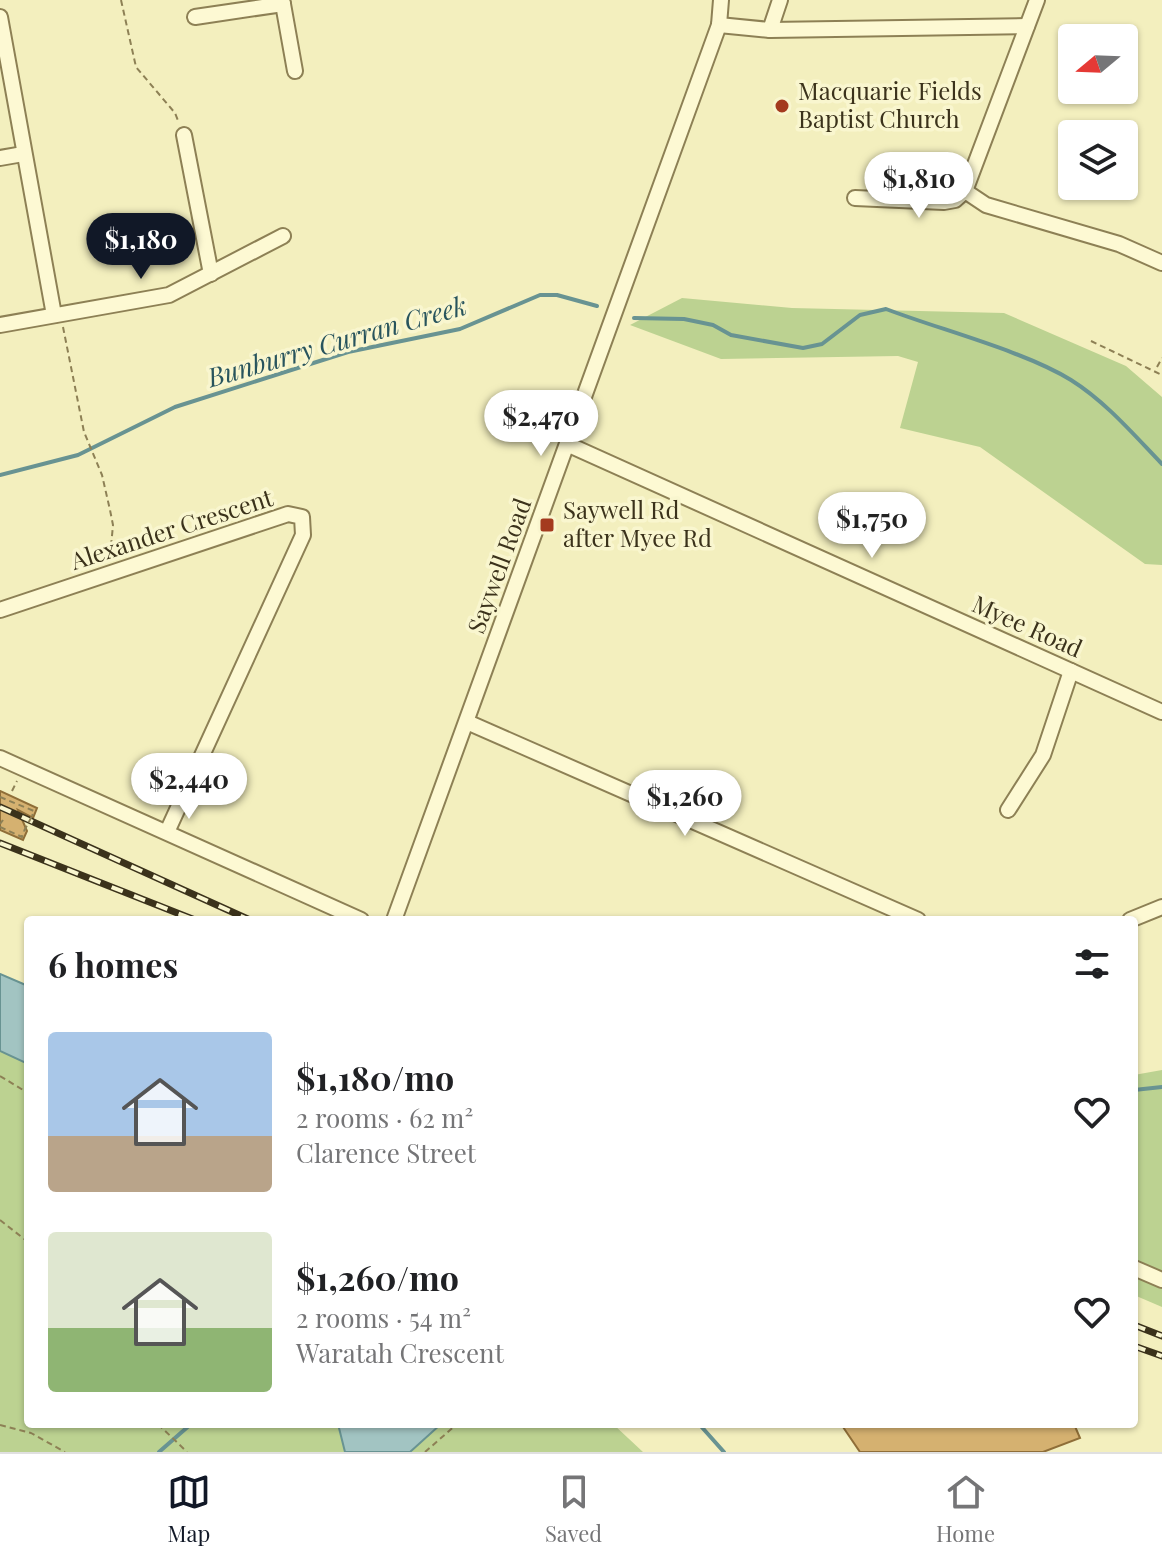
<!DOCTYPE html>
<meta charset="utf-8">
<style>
body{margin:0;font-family:"Playfair Display",serif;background:#f6f6f6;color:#202124;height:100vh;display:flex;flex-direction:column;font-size:30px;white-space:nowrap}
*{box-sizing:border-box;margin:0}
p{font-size:26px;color:#757577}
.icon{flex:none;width:44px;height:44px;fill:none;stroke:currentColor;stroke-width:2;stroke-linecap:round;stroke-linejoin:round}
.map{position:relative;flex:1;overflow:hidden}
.sheet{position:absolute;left:24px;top:916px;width:1114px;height:512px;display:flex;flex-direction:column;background:#fff;border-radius:8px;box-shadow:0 2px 6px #0004}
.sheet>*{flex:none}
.needle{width:52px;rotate:251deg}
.fabs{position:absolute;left:1058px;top:24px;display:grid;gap:16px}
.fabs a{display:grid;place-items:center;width:80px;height:80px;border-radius:8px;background:#fff;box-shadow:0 2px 6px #0004;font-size:40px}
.price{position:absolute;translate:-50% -68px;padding:0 18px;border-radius:28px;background:#fff;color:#222;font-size:26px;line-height:52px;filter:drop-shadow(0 2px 4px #0008)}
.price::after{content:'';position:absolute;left:50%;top:48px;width:24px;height:18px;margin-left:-12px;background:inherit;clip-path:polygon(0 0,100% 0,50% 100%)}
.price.active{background:#111827;color:#fff}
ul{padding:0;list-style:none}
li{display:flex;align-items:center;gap:24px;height:200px;padding:0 24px}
li span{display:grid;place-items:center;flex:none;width:224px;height:160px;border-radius:8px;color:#555}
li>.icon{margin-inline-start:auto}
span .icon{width:96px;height:96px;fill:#fffc;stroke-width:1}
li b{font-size:34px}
h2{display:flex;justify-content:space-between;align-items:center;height:96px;padding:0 24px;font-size:34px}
.tab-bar{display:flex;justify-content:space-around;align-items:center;height:112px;border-top:2px solid #e0e0e0;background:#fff;font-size:22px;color:#757577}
.tab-bar a{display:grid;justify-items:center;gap:4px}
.tab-bar .active{color:#111827}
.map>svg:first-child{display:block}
.green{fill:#bcd291}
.water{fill:#a2c4c2;stroke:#689392;stroke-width:2}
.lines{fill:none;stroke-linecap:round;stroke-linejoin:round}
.stream{stroke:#689392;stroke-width:4}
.building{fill:#d5b170;stroke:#8f6e38;stroke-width:2}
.minor-casing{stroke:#8d8055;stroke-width:18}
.path{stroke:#8d8055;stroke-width:2;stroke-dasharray:6 4;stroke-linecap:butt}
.minor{stroke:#fdf9d3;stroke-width:14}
.rail-casing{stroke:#3b321b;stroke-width:7}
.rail{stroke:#f9f6cf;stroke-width:4;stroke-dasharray:12;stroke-linecap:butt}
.path-bridge{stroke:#8d8055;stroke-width:2;stroke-dasharray:6 4;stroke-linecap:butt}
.poi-dot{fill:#a43a1e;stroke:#f9f6cf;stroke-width:3}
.labels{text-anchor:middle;stroke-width:7;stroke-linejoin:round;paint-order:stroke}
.poi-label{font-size:24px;fill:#3b321b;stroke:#f9f6cf;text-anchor:start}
.street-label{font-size:24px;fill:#3b321b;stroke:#f9f6cf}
.water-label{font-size:26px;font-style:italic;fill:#28545d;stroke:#f9f6cf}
</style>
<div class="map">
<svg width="1162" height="1452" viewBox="0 0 1162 1452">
<rect width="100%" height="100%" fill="#f3efbe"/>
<!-- green -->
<g class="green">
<polygon points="682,298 792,308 1004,313 1126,366 1162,397 1162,565 1145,564 980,447 900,428 918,362 898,356 721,359 630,325"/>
<polygon points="0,1051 28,1064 28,1424 613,1424 643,1452 0,1452"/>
<polygon points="1162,1070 1162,1307 1134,1295 1134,1075"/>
</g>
<!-- water -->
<g class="water">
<polygon points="0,974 28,986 28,1064 0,1051"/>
<polygon points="338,1424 441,1424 410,1452 345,1452"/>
</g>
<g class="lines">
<!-- stream -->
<g class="stream">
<path d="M634 318 684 319 713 325 731 335 803 348 822 344 860 315 886 309C941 330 1024 351 1071 380 1106 402 1134 435 1162 464"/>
<polyline points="0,475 78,455 175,407 348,352 460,329 540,295 557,295 597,306"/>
<polyline points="1134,1090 1162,1087"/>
<polyline points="699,1424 724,1452"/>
<polyline points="159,1452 191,1424"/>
</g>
</g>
<!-- building -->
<g class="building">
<polygon points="0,791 37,808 33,818 18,810 27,831 23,840 0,830"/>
<polygon points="841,1424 1074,1424 1080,1438 1043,1452 860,1452"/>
</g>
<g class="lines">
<!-- minor casing -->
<g class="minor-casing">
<g id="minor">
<polyline points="283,4 295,71"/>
<polyline points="0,17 54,315"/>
<polyline points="195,17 283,4 282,0"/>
<polyline points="719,25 770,30 1027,26"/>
<polyline points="770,30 780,0"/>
<polyline points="184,135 211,274"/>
<polyline points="0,158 23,154"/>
<polyline points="965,191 986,205 1119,244 1162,263"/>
<polyline points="855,198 944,202 955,200 965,191 1037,0"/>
<polyline points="0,325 169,295 283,236"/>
<polyline points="567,444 1162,712"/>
<polyline points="0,610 288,514 302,517 303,535 167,832"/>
<polyline points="467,722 918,920"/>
<polyline points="0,758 361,920"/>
<polyline points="1008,810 1043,755 1071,671"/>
<polyline points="394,920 719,25 721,0"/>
<polyline points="1130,920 1162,907"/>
<polyline points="1134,1268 1162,1280"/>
</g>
</g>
<!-- path -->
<g class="path">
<polyline points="121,0 136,67 175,113 179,123"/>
<polyline points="63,327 84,432 102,475 110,510 113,525 110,557"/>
<polyline points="1091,341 1162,375"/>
<polyline points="1157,367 1162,358"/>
<polyline points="12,791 17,781"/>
<polyline points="0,797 34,811 32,816"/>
<polyline points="0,824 3,820"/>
<polyline points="0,827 22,837 24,831"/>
<polyline points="0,1076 28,1093"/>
<polyline points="0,1220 28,1242"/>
<polyline points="158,1424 187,1452"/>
<polyline points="0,1425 31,1433 65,1452"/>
<polyline points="425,1452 457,1424"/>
</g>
<!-- minor -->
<use href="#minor" class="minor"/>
<!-- rail casing -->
<g class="rail-casing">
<g id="rail">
<polyline points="0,807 250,920"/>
<polyline points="0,843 195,920"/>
<polyline points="1134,1325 1162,1336"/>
<polyline points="1134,1346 1162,1356"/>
</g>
</g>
<!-- rail -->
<use href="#rail" class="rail"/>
<!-- path-bridge -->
<polyline class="path-bridge" points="24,831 32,816"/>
</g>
<!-- markers -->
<g class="poi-dot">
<circle cx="782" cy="106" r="8"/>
<rect x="539" y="517" width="16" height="16" rx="4"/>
</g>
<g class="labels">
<!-- poi labels -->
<g class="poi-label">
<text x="798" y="100">Macquarie Fields<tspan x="798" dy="28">Baptist Church</tspan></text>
<text x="563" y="519">Saywell Rd<tspan x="563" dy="28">after Myee Rd</tspan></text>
</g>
<!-- street labels -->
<g class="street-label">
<text transform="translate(172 530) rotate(-18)" y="8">Alexander Crescent</text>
<text transform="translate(500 566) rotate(-70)" y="8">Saywell Road</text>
<text transform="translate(1027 627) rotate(24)" y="8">Myee Road</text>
</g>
<!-- water labels -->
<g class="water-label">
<text transform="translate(337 342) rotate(-16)" y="9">Bunburry Curran Creek</text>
</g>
</g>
</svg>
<div class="fabs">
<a><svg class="needle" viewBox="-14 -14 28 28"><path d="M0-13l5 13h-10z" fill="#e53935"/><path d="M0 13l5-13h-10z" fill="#757577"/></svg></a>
<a><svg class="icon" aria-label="layers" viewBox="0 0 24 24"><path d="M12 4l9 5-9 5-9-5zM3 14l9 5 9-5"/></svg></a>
</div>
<b class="price" style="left:919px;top:220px">$1,810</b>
<b class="price active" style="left:141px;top:281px">$1,180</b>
<b class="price" style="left:541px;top:458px">$2,470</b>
<b class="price" style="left:872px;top:560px">$1,750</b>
<b class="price" style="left:189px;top:821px">$2,440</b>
<b class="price" style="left:685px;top:838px">$1,260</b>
<section class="sheet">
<h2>6 homes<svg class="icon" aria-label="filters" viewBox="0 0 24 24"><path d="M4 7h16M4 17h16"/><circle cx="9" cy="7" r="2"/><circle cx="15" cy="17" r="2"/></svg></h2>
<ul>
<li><span style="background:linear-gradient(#a9c7e8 65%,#b9a48a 0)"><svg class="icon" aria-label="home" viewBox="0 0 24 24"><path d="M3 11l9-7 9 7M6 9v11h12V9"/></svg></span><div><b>$1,180/mo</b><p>2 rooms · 62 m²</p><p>Clarence Street</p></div><svg class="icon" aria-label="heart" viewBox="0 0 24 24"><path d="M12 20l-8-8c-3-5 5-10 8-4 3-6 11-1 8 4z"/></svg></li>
<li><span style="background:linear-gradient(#dfe7d0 60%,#8fb573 0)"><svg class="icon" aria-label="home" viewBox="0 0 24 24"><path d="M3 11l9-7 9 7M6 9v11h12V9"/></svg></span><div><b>$1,260/mo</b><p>2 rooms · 54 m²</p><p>Waratah Crescent</p></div><svg class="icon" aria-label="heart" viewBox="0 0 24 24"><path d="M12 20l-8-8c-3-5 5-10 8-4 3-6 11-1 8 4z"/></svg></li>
</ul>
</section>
</div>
<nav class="tab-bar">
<a class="active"><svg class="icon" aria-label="map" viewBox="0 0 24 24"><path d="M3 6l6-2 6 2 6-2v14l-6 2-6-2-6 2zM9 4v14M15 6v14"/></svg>Map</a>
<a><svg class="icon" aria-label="saved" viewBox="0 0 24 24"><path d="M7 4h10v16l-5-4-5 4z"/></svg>Saved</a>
<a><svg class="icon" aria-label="home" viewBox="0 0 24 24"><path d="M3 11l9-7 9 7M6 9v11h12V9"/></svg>Home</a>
</nav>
